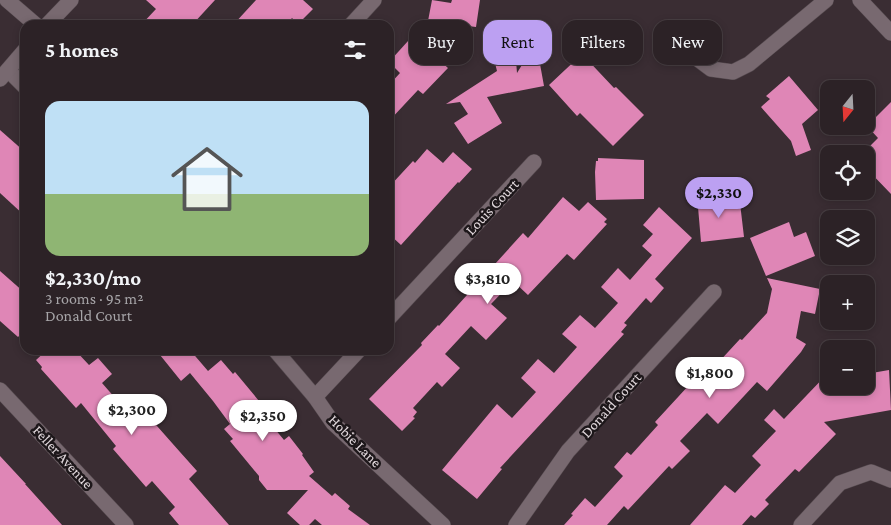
<!DOCTYPE html>
<meta charset="utf-8">
<style>
body{margin:0;font-family:"Crimson Pro",serif;background:#382f32;color:#f1f3f6;height:100vh;display:flex;flex-direction:column;font-size:19px;white-space:nowrap}
*{box-sizing:border-box;margin:0}
p{font-size:16px;color:#a6a4a7}
.icon{flex:none;width:28px;height:28px;fill:none;stroke:currentColor;stroke-width:2;stroke-linecap:round;stroke-linejoin:round}
.map{position:relative;flex:1;overflow:hidden}
.sheet{position:absolute;left:20px;top:20px;width:374px;height:335px;display:flex;flex-direction:column;background:#2c2226;border-radius:15px;box-shadow:0 2px 8px #0003,0 0 0 1px #483f43}
.sheet>*{flex:none}
.banner{position:absolute;left:409px;top:20px;width:406px;height:45px;display:flex;gap:10px}
.needle{width:32px;rotate:198deg}
.controls{position:absolute;left:820px;top:80px;display:grid;gap:10px}
.controls a{display:grid;place-items:center;width:55px;height:55px;border-radius:10px;background:#2c2226;box-shadow:0 2px 8px #0003,0 0 0 1px #483f43;font-size:25px}
.price{position:absolute;translate:-50% -42px;padding:0 11px;border-radius:18px;background:#fff;color:#222;font-size:16px;line-height:32px;filter:drop-shadow(0 1px 2px #0008)}
.price::after{content:'';position:absolute;left:50%;top:30px;width:15px;height:11px;margin-left:-8px;background:inherit;clip-path:polygon(0 0,100% 0,50% 100%)}
.price.active{background:#bca0f2;color:#111}
ul{padding:0;list-style:none}
li{display:grid;align-content:center;gap:10px;height:265px;padding:0 25px}
li span{display:grid;place-items:center;height:155px;border-radius:15px;color:#555}
li>.icon{margin-inline-start:auto}
span .icon{width:90px;height:90px;fill:#fffc;stroke-width:1}
li b{font-size:21px}
h2{display:flex;justify-content:space-between;align-items:center;height:60px;padding:0 25px;font-size:21px}
.tag{padding:0 18px;border-radius:15px;background:#2c2226;box-shadow:0 2px 8px #0003,0 0 0 1px #483f43;font-size:18px;line-height:45px}
.tag.active{background:#bca0f2;color:#111}
.map>svg:first-child{display:block}
.building{fill:#df86b6}
.lines{fill:none;stroke-linecap:round;stroke-linejoin:round}
.minor-casing{stroke:#574c51;stroke-width:16}
.minor{stroke:#786970;stroke-width:15}
.labels{text-anchor:middle;stroke-width:5;stroke-linejoin:round;paint-order:stroke}
.street-label{font-size:15px;fill:#e1d8dc;stroke:#1d171a}
</style>
<div class="map">
<svg width="891" height="525" viewBox="0 0 891 525">
<rect width="100%" height="100%" fill="#3a2d33"/>
<!-- building -->
<g class="building">
<polygon points="146,0 215,0 192,25 141,25 156,9"/>
<polygon points="256,0 303,0 313,9 298,24 292,18 286,25 233,25"/>
<polygon points="432,0 451,3 452,0 480,0 476,27 428,21"/>
<polygon points="418,30 434,45 429,51 448,68 423,94 418,90 389,121 389,85 400,73 389,62"/>
<polygon points="514,36 517,73 536,42 544,86 487,97 502,123 468,144 454,123 468,114 460,102 446,104 497,71 494,59"/>
<polygon points="582,54 614,88 616,87 644,115 613,146 580,113 577,116 549,85"/>
<polygon points="789,76 818,110 802,124 811,150 796,156 791,141 761,107 770,99 766,96"/>
<polygon points="891,102 891,194 866,168 866,150 878,138 867,126"/>
<polygon points="0,130 25,152 25,216 0,193"/>
<polygon points="427,149 443,163 453,152 472,169 459,183 458,182 401,245 389,234 389,187 413,161 415,163"/>
<polygon points="598,158 644,160 644,199 596,200 595,172 596,161 598,161"/>
<polygon points="720,190 721,205 740,203 744,237 701,242 698,207 704,206 703,192"/>
<polygon points="563,197 579,211 588,202 607,219 604,222 607,224 574,260 567,254 528,295 513,281 491,304 507,318 486,340 471,326 445,354 460,368 442,387 437,382 413,408 417,412 413,417 415,418 402,431 369,399 422,345 421,343 438,325 439,326 523,233 528,238"/>
<polygon points="659,207 692,238 655,279 664,288 651,303 646,298 624,323 627,325 621,332 624,334 500,468 502,469 477,499 442,470 497,404 512,418 536,392 521,378 538,359 554,373 577,347 562,334 580,315 595,328 618,303 601,287 618,268 630,280 652,255 642,246 653,234 643,225"/>
<polygon points="789,222 794,237 806,232 815,256 766,276 750,238"/>
<polygon points="0,271 25,293 25,330 18,337 0,321"/>
<polygon points="767,278 820,289 815,314 801,311 796,338 806,344 801,352 767,391 757,382 718,424 707,413 680,441 690,451 672,469 669,466 628,510 624,506 607,525 564,525 573,515 571,514 585,498 595,507 623,476 614,467 627,452 631,455 658,425 655,422 713,359 717,364 740,339 742,340 767,313 772,289"/>
<polygon points="47,350 75,350 89,365 98,358 112,374 102,383 123,407 126,404 128,406 134,400 180,452 197,471 189,479 229,525 179,525 169,513 175,507 152,481 146,487 113,449 116,446 81,403 76,408 41,369 42,367 36,360"/>
<polygon points="156,350 190,350 208,371 221,360 233,374 235,372 269,413 265,417 284,440 289,436 303,454 302,455 314,472 309,476 332,496 335,493 350,506 348,509 370,525 322,525 315,519 309,525 300,525 287,513 308,490 267,490 259,480 259,476 230,441 233,439 224,429 230,424 213,401 190,373 181,381"/>
<polygon points="889,370 891,410 824,422 836,434 799,472 795,469 765,500 769,504 755,518 751,515 742,525 690,525 725,485 735,493 761,465 752,456 776,431 764,420 774,409 784,419 829,372 829,386 866,386 866,374"/>
<polygon points="0,456 26,484 25,484 62,525 0,525"/>
</g>
<g class="lines">
<!-- minor casing -->
<g class="minor-casing">
<g id="minor">
<polyline points="7,0 36,25"/>
<polyline points="860,0 891,33"/>
<polyline points="47,25 71,0"/>
<polyline points="351,25 374,0"/>
<polyline points="667,36 711,69 733,72 749,64 826,0"/>
<polyline points="8,70 25,87"/>
<polyline points="0,79 25,50"/>
<polyline points="389,318 534,162"/>
<polyline points="275,350 315,397 333,423 443,525"/>
<polyline points="0,390 126,525"/>
<polyline points="315,397 359,350"/>
<polyline points="516,525 568,451 714,292"/>
<polyline points="801,525 840,483 871,472 891,480"/>
</g>
</g>
<!-- minor -->
<use href="#minor" class="minor"/>
</g>
<g class="labels">
<!-- street labels -->
<g class="street-label">
<text transform="translate(492 207) rotate(-47)" y="5">Louis Court</text>
<text transform="translate(611 405) rotate(-48)" y="5">Donald Court</text>
<text transform="translate(355 441) rotate(45)" y="5">Hobie Lane</text>
<text transform="translate(63 457) rotate(47)" y="5">Feller Avenue</text>
</g>
</g>
</svg>
<div class="controls">
<a><svg class="needle" viewBox="-14 -14 28 28"><path d="M0-13l5 13h-10z" fill="#e53935"/><path d="M0 13l5-13h-10z" fill="#a6a4a7"/></svg></a>
<a><svg class="icon" aria-label="locate" viewBox="0 0 24 24"><circle cx="12" cy="12" r="6"/><path d="M12 2v4M12 18v4M2 12h4M18 12h4"/></svg></a>
<a><svg class="icon" aria-label="layers" viewBox="0 0 24 24"><path d="M12 4l9 5-9 5-9-5zM3 14l9 5 9-5"/></svg></a>
<a>+</a>
<a>−</a>
</div>
<b class="price active" style="left:719px;top:219px">$2,330</b>
<b class="price" style="left:488px;top:305px">$3,810</b>
<b class="price" style="left:710px;top:399px">$1,800</b>
<b class="price" style="left:132px;top:436px">$2,300</b>
<b class="price" style="left:263px;top:442px">$2,350</b>
<div class="banner">
<a class="tag">Buy</a>
<a class="tag active">Rent</a>
<a class="tag">Filters</a>
<a class="tag">New</a>
</div>
<section class="sheet">
<h2>5 homes<svg class="icon" aria-label="filters" viewBox="0 0 24 24"><path d="M4 7h16M4 17h16"/><circle cx="9" cy="7" r="2"/><circle cx="15" cy="17" r="2"/></svg></h2>
<ul>
<li><span style="background:linear-gradient(#bfe0f5 60%,#8fb573 0)"><svg class="icon" aria-label="home" viewBox="0 0 24 24"><path d="M3 11l9-7 9 7M6 9v11h12V9"/></svg></span><div><b>$2,330/mo</b><p>3 rooms · 95 m²</p><p>Donald Court</p></div></li>
</ul>
</section>
</div>
